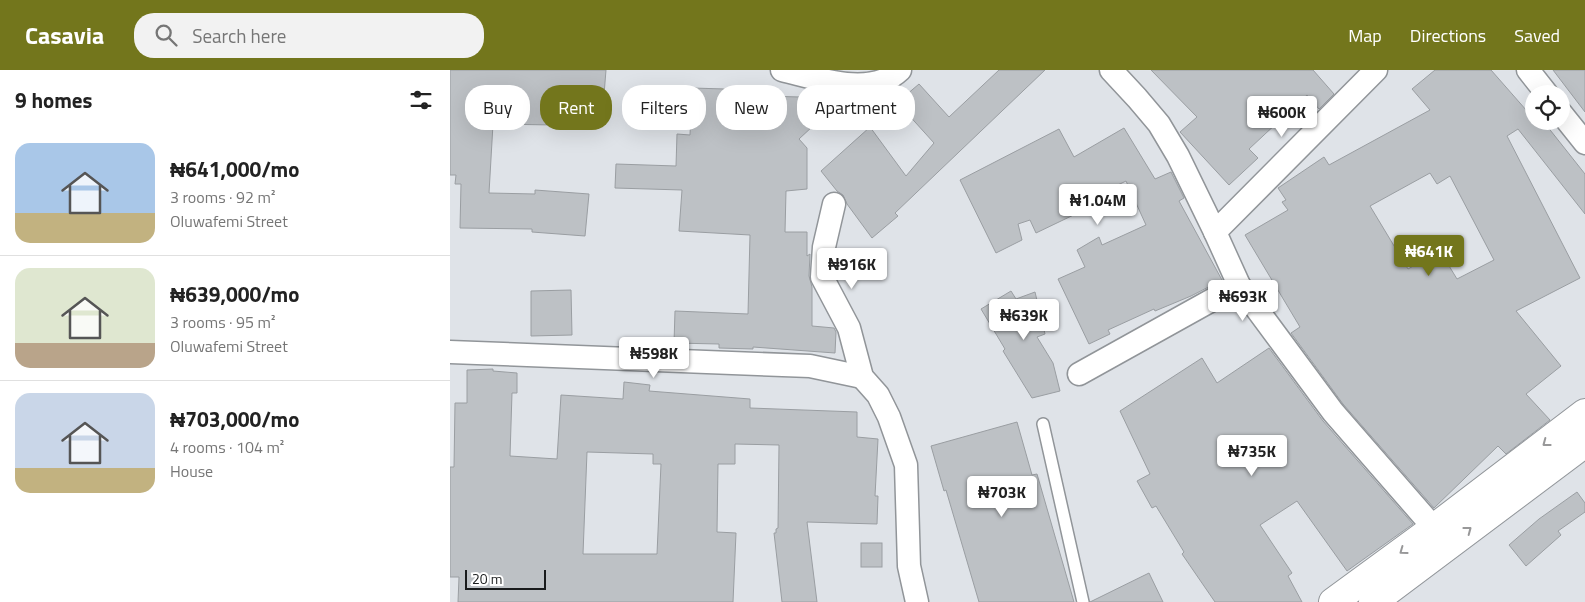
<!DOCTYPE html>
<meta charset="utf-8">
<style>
body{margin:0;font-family:"Titillium Web",sans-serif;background:#f2f2f2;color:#222;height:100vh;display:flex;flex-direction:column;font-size:19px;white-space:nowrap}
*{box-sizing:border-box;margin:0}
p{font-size:16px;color:#767676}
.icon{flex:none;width:28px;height:28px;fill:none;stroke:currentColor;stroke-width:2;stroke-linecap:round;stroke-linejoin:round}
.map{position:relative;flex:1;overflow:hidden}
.side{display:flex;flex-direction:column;background:#fff;width:450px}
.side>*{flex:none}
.top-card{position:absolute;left:15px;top:15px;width:475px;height:45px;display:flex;gap:10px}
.tools{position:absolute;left:1075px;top:15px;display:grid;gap:10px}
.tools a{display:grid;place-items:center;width:45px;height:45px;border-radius:50%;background:#fff;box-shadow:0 5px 20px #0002;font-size:25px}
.scale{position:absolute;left:15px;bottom:12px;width:81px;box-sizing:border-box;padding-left:5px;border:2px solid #191b1c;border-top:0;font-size:14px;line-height:18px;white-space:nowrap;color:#191b1c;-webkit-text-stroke:4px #fff;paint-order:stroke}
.price{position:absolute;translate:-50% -42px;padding:0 11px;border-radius:5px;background:#fff;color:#222;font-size:16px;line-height:32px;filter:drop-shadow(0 1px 2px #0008)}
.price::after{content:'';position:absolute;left:50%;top:30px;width:15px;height:11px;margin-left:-8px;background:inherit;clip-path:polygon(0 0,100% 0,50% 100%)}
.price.selected{background:#73761c;color:#fff}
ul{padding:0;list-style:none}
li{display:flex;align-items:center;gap:15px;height:125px;padding:0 15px}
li+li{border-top:1px solid #e0e0e0}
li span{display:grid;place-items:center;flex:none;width:140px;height:100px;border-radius:15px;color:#555}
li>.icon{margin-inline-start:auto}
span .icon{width:60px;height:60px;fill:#fffc;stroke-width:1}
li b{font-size:21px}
h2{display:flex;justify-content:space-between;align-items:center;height:60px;padding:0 15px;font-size:21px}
.chip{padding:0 18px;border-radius:20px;background:#fff;box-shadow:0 5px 20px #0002;font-size:18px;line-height:45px}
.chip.selected{background:#73761c;color:#fff}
header{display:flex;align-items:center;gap:30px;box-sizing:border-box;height:70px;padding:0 25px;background:#73761c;color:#fff}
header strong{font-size:24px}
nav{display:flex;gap:28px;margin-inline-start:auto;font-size:18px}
.search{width:350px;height:45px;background:#f2f2f2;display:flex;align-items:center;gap:12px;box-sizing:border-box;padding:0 18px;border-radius:20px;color:#767676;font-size:19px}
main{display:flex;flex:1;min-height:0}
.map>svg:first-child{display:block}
.building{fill:#bdc1c5;stroke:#9a9ea2;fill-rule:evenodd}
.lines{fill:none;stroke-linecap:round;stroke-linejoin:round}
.service-casing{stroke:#919599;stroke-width:14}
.minor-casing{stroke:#919599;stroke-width:25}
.primary-casing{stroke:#919599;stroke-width:30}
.service{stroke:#fff;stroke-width:11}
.minor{stroke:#fff;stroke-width:22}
.primary{stroke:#fff;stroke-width:28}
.oneway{stroke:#989899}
</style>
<header>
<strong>Casavia</strong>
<div class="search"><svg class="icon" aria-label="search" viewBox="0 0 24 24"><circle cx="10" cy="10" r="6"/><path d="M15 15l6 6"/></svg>Search here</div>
<nav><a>Map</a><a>Directions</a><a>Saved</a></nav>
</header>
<main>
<section class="side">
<h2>9 homes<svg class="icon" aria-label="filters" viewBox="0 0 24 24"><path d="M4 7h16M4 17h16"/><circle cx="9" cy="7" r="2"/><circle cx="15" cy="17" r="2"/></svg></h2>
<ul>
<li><span style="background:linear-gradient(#a9c7e8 70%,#c2b280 0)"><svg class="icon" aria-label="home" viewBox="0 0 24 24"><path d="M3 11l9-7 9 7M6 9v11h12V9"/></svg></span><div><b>₦641,000/mo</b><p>3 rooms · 92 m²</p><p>Oluwafemi Street</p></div></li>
<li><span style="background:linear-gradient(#dfe7d0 75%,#b9a48a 0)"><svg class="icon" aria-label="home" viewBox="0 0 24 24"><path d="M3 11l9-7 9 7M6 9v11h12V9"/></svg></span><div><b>₦639,000/mo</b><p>3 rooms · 95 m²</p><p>Oluwafemi Street</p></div></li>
<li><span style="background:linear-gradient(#c9d6e8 75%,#c2b280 0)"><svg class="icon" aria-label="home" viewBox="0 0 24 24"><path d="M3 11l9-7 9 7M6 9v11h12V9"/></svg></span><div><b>₦703,000/mo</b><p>4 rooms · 104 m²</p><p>House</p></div></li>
</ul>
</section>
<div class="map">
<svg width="1135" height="532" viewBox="0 0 1135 532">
<rect width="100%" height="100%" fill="#dfe3e8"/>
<!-- building -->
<g class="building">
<polygon points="0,0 156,0 153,37 106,33 105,55 43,54 39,123 85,124 85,120 139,124 135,166 82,162 82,159 10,158 11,114 5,114 6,105 0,105"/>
<polygon points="549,0 595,0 445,143 448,146 422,168 397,134 393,125 387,121 371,101 420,57 456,106 484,73 446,31 449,31 469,14 499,47"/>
<polygon points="701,0 863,0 884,24 869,39 857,25 799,79 808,88 779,115 730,62 747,47"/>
<path d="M985 0H1041L1084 49 1080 51H1093L1135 104V144L1068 59 1057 66 1130 208 1066 241 1111 296 1076 324 1100 350 1056 384 1048 376 984 438 893 334 841 263 850 257 795 165 838 140 832 132 836 130 828 118 874 87 879 95 980 40 962 19ZM980 103 987 114 1000 106 1044 190 1007 209 990 181 958 199 920 136Z"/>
<polygon points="1103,0 1135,0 1135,42"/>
<polygon points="242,18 275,19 275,25 350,27 350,30 390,31 349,69 357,78 357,119 336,121 335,162 357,162 357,186 360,184 359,206 362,217 362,256 384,258 386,262 385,283 303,277 303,279 269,278 269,274 224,273 225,241 298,244 300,165 229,161 232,120 165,118 166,94 226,96 227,64 240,65"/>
<polygon points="674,58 705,109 721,102 734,128 729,131 772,210 741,226 705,241 704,239 658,260 660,264 639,274 608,209 635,197 627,180 649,167 652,175 696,155 676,111 633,132 636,139 586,163 580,150 568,154 572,170 546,183 510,110 609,59 624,87"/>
<polygon points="121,220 122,265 81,266 81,221"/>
<polygon points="561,221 566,229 585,222 595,264 587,267 603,293 610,321 582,328 553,281 555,279 531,239"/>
<polygon points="819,278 873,351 963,454 897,501 847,431 810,455 842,503 838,506 852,532 765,532 732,484 734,482 706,436 702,438 687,411 700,404 670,341 752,288 767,313"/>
<path d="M43 299V301L67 303V323H62L60 386 107 389 111 325 173 329 174 312 200 315 199 321 300 329V338L407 342V367L428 369 425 426H428L427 454 357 452 367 532H332L324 463H326V459L328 458 329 375 285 374V394H268L267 462 286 463 283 532H8L9 507H0V397H4L5 333H17V300ZM137 382 203 384V394H211L207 484H133Z"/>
<polygon points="567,352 582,405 587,404 624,532 529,532 496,420 494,421 481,376"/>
<polygon points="1127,422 1135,433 1135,442 1108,461 1111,465 1076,496 1059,475 1089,449"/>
<rect x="411" y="473" width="21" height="24"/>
<polygon points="699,503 713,532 640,532"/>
</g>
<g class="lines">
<!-- service casing -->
<g class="service-casing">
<polyline id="service" points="593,354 633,532"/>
</g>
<!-- minor casing -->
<g class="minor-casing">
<g id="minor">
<path d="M332 0C366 8 421 28 450 0"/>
<polyline points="661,0 687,28 709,54 728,86 765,162 789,215 883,342 984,458"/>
<polyline points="1078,0 1097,24"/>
<polyline points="1111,43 1135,73"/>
<polyline points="384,134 374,177 372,207 399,258 412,307 428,325 439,347 456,395 459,496 467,532"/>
<polyline points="765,162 926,0"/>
<polyline points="0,282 360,296 412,307"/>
<polyline points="629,304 789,215"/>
</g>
</g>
<!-- primary casing -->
<g class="primary-casing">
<g id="primary">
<polyline points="883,532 984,458 1135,343"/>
<polyline points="923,532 1135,373"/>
</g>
</g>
<!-- service -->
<use href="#service" class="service"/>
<!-- minor -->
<use href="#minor" class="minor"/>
<!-- primary -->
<use href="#primary" class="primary"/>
</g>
<!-- one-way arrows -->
<defs><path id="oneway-chevron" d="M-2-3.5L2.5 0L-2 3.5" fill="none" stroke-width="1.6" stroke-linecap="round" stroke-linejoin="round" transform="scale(1.25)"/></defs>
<g class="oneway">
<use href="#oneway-chevron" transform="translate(1096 373) rotate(143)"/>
<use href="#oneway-chevron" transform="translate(1018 460) rotate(-37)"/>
<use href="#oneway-chevron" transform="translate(953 481) rotate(144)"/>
</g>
</svg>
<div class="tools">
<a><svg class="icon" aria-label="locate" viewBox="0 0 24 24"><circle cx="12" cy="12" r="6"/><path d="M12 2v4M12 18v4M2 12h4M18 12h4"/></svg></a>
</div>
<div class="scale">20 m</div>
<b class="price" style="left:832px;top:68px">₦600K</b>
<b class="price" style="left:648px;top:156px">₦1.04M</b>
<b class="price selected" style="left:979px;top:207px">₦641K</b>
<b class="price" style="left:402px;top:220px">₦916K</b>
<b class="price" style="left:793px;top:252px">₦693K</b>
<b class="price" style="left:574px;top:271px">₦639K</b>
<b class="price" style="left:204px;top:309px">₦598K</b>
<b class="price" style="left:802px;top:407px">₦735K</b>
<b class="price" style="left:552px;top:448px">₦703K</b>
<div class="top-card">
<a class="chip">Buy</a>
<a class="chip selected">Rent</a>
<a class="chip">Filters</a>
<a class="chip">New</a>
<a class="chip">Apartment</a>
</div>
</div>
</main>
